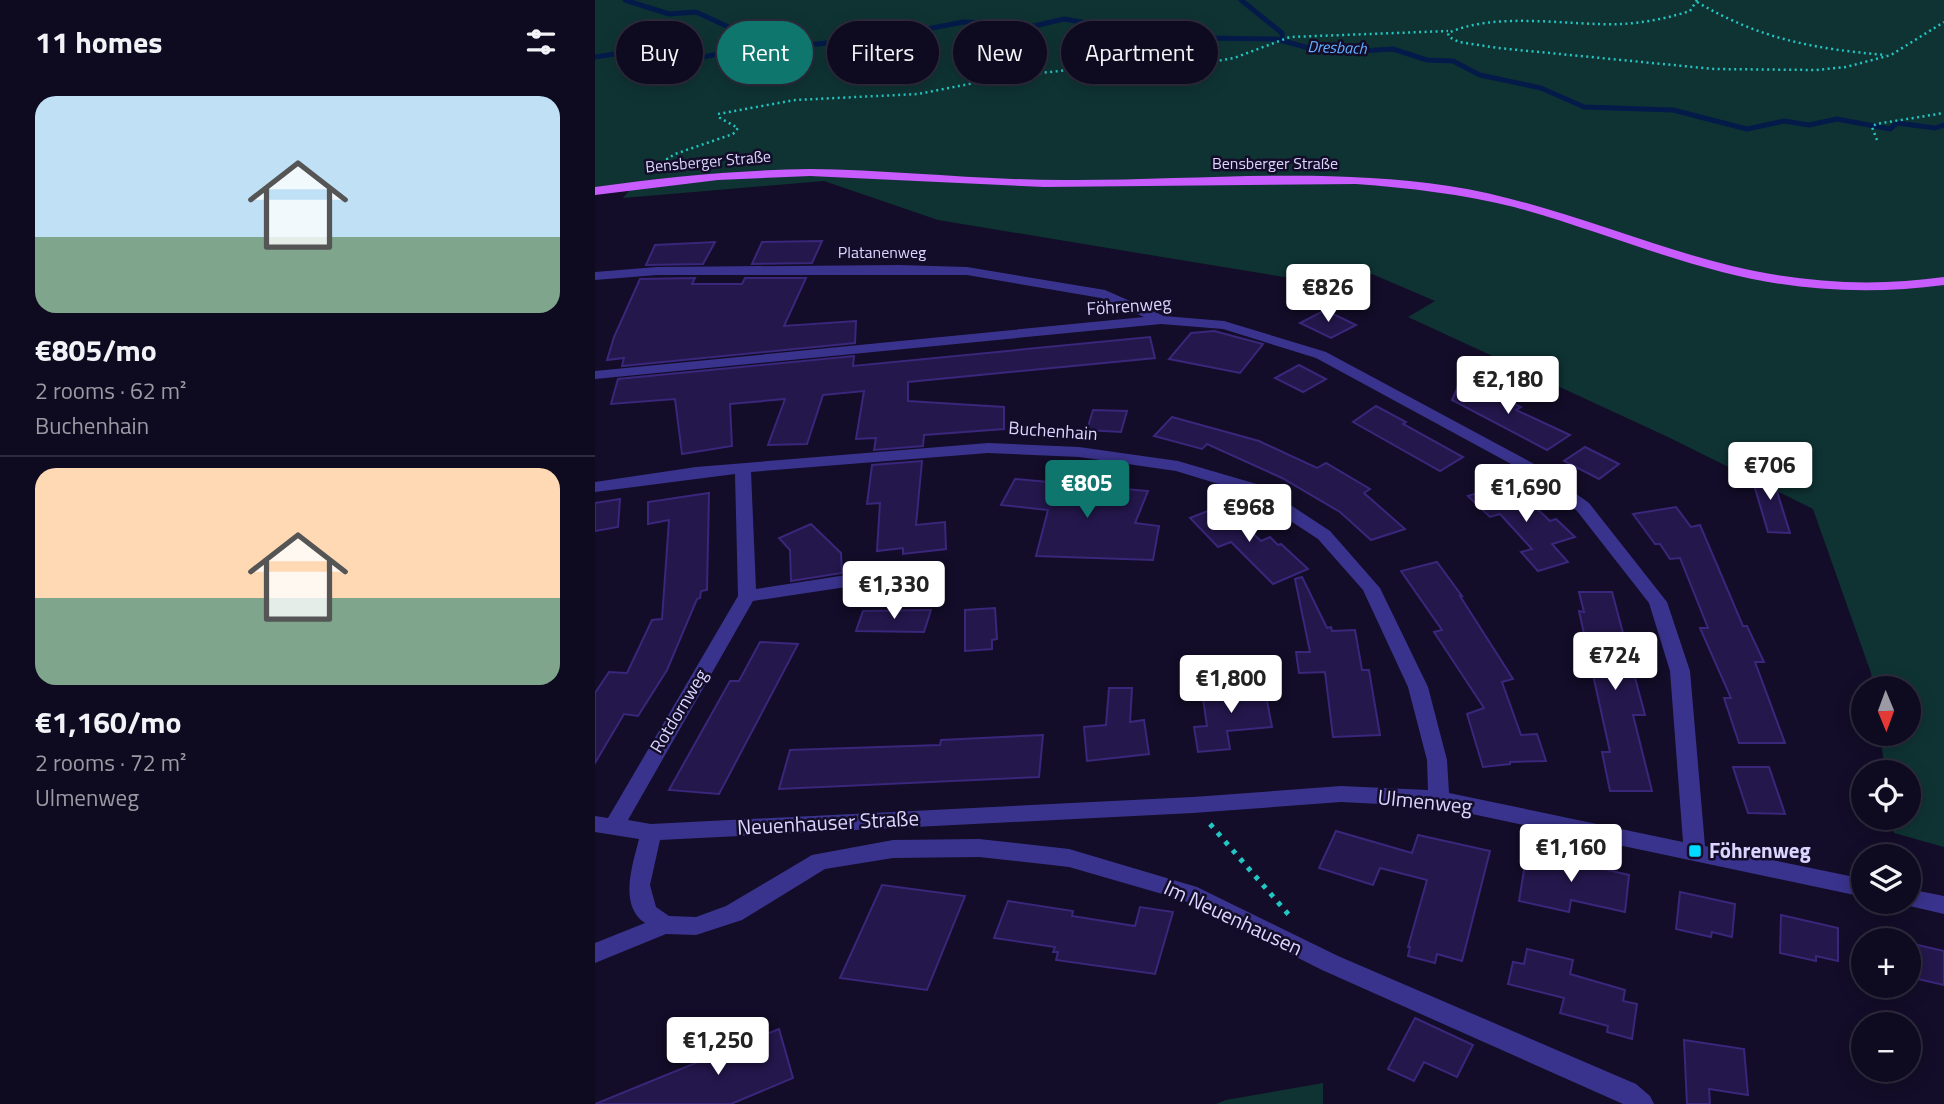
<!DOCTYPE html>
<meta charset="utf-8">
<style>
body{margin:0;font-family:"Titillium Web",sans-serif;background:#171328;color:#f1f3f6;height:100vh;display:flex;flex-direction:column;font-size:26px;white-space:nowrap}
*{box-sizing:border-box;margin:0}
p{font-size:23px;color:#9b9aa4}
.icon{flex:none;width:38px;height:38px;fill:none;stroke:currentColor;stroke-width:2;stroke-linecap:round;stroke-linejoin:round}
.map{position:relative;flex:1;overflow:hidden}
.sheet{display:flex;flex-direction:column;background:#0e0a1f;width:595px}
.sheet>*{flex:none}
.hud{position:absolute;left:21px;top:21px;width:665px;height:63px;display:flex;gap:14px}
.needle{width:46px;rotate:179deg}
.controls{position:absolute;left:1256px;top:676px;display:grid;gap:14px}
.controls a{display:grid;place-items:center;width:70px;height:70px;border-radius:50%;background:#0e0a1f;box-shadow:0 4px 18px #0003,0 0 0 2px #2e2b3d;font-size:35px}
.price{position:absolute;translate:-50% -60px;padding:0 16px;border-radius:7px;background:#fff;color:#222;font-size:23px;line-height:46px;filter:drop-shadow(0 2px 4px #0008)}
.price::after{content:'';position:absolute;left:50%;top:42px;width:21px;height:16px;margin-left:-10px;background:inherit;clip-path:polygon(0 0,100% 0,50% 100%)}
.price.active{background:#0f766e;color:#fff}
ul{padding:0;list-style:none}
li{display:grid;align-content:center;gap:14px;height:371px;padding:0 35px}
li+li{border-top:2px solid #2e2b3d}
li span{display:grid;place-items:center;height:217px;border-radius:21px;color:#555}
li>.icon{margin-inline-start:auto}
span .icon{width:126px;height:126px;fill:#fffc;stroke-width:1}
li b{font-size:30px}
h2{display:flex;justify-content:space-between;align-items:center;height:84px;padding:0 35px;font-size:30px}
.pill{padding:0 24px;border-radius:32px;background:#0e0a1f;box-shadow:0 4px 18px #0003,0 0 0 2px #2e2b3d;font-size:24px;line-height:63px}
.pill.active{background:#0f766e;color:#fff}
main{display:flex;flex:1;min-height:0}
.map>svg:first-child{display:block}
.green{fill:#0f3333}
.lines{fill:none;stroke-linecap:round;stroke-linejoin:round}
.stream{stroke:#041b4a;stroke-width:5}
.building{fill:#24174c;stroke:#3a267a;stroke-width:2}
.path-far1{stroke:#22c6c3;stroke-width:2.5;stroke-dasharray:2 3.5;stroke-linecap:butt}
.path{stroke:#22c6c3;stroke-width:5;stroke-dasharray:4.5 7;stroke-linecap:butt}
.minor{fill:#3a338d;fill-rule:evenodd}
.major{fill:#c95cff;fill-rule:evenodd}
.poi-dot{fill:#01dbff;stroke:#130d29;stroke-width:2.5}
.labels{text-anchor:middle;stroke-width:5;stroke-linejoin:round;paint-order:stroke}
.far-water-label{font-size:16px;font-style:italic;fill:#63b0ff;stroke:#130d29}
.far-street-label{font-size:16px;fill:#dbd5ff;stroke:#130d29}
.street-label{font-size:18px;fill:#dbd5ff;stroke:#130d29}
.near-street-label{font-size:21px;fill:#dbd5ff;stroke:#130d29}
.near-poi-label{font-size:21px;font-weight:bold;fill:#dbd5ff;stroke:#130d29;text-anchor:start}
</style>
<main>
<section class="sheet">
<h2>11 homes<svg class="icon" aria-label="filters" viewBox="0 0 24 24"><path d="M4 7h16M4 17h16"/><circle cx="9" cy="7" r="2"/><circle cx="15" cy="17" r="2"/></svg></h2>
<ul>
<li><span style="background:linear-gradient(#bfe0f5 65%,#7fa58c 0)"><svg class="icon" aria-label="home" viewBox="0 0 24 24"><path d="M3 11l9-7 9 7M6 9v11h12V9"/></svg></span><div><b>€805/mo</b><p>2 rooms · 62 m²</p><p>Buchenhain</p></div></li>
<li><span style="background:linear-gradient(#ffd9b3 60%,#7fa58c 0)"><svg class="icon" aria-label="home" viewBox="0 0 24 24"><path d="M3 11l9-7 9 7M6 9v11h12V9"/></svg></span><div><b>€1,160/mo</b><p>2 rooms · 72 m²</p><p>Ulmenweg</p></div></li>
</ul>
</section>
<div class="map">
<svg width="1349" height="1104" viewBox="0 0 1349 1104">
<rect width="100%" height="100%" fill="#130d29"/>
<!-- green -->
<g class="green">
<polygon points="0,0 1349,0 1349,847 1299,833 1297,817 1314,817 1314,772 1290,772 1285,733 1314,733 1314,688 1278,688 1276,673 1218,509 1073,437 813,317 840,301 777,274 719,282 343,220 229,181 28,198 37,187 0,191"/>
<polygon points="728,1083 728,1104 621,1104 631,1100"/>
</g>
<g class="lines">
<!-- stream -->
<g class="stream">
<polyline points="30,0 74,14 101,12 138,29 151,48"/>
<polyline points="646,0 687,33 687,41"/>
<polyline points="0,57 39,51 77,50 104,58 151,48 195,47 296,36 368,22 439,26 469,19 526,29 539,36 575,44 611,38 681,39 714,48 751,46 767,51 798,49 832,60 858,61 885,75 946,88 989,107 1078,110 1152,129 1189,121 1214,125 1242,119 1295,129 1302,123 1340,128 1349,125"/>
</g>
</g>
<!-- building -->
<g class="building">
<polygon points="227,241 217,263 157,264 167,242"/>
<polygon points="120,242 108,264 51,265 60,245"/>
<polygon points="100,278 97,284 147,284 150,278 211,278 189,326 261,321 260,343 27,366 29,358 12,360 19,337 45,279"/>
<polygon points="730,310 761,325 736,338 705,323"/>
<polygon points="619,331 668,344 645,373 574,359 596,333"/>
<polygon points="555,337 560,358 313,382 313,401 409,407 409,429 329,435 328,446 279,450 281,438 261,439 269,391 228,395 212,444 173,445 190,399 135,404 137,446 87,454 80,399 16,404 23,379 259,356 258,366"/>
<polygon points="704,365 731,379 708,392 680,378"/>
<polygon points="865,382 884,392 889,389 926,407 921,410 975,435 952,450 857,400"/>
<polygon points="781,406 811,422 808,424 868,457 845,471 758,422"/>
<polygon points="498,410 532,411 526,432 492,430"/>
<polygon points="577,417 664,441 722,468 731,463 775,489 769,493 810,529 776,540 745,512 687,478 612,444 607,449 559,436"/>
<polygon points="990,447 1024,464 1004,479 969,461"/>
<polygon points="327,461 321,525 350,522 351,549 308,554 308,548 282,551 285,503 272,504 277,465"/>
<polygon points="1175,469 1195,533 1173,532 1156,475"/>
<polygon points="420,479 553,491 540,523 564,526 558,560 441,556 453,510 406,505"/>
<polygon points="915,483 955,521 961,519 980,537 957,544 973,562 943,571 926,552 937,549 905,514 895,517 873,496"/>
<polygon points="114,493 112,590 106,591 105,598 102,599 72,670 43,716 29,714 0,763 0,693 14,672 32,673 57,620 67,619 74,520 53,524 53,502"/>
<polygon points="25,499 23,527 0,531 0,503"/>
<polygon points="628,505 666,541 675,537 683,545 686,544 713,569 678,584 636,542 623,547 595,518"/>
<polygon points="1081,507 1096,527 1105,525 1148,626 1152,626 1169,662 1160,662 1190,743 1144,743 1129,698 1136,698 1105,628 1113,628 1085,558 1075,559 1065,544 1060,544 1038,514"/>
<polygon points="216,524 246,553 247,573 196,581 195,550 184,538"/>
<polygon points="842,562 867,596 865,596 918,679 907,682 926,735 942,734 951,761 915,762 915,764 888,767 872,714 889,708 839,632 847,630 806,571"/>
<polygon points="707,577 732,628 736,627 737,631 760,630 767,670 774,670 785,735 738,737 730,672 704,673 701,652 715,652 700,579"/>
<polygon points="984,592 1017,592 1050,715 1038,715 1057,791 1015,791 1007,752 1015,752 984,611 989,612"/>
<polygon points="400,608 402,639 397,640 397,649 370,651 370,610"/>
<polygon points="336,610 329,632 261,631 268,611"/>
<polygon points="165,642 203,644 124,794 74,790 135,681 144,681"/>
<polygon points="669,685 677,727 632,731 635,749 603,752 599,727 612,726 607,691"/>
<polygon points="514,688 537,688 535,722 549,720 554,754 492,761 489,727 511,725"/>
<polygon points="448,735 444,777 184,789 195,750 345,745 346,740"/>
<polygon points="1138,767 1174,767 1190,814 1153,813"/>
<polygon points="741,831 817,853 823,835 895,851 867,961 842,954 840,963 813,956 815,947 813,947 832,880 785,868 778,885 724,868"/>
<polygon points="932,851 1034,875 1030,912 976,900 974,912 924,901"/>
<polygon points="287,885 370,896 332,990 245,978"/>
<polygon points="1085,892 1140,904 1137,937 1117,932 1116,937 1081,929"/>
<polygon points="413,901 478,911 477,916 540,926 545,907 578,912 560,974 461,960 463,952 458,952 460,947 399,938"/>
<polygon points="1186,915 1243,928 1243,961 1221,956 1221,961 1185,953"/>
<polygon points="1314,943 1349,951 1349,985 1314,977"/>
<polygon points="932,949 978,960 975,974 1030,990 1028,1001 1042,1004 1037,1039 1012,1032 1013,1026 965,1013 969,998 913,984 918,962 929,964"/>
<polygon points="820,1018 878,1045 862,1077 829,1062 819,1081 793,1069"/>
<polygon points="184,1029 198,1078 136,1104 0,1104"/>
<polygon points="1089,1040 1149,1049 1153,1095 1114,1089 1115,1104 1092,1104"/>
</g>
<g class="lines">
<!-- path-far1 -->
<g class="path-far1">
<path d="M1102 0 1095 11C1073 18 1049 23 1026 24 973 26 902 11 853 33L854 37 864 42 903 48 1119 69 1221 70 1251 67 1296 55 1349 22"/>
<path d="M1102 2C1165 39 1219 49 1291 55"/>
<polyline points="1282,140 1277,127 1281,124 1349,113"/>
<polyline points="74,165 72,159 80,154 138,134 143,128 125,118 123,114 200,100 323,94 410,77 536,63 567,61 604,64 639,58 695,37 853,31"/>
</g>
<!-- path -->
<polyline class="path" points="615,824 694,915"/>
<!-- minor -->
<g class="minor">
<path d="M304 265 372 267 510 290 569 316 629 321 731 352 941 465 994 503 1072 602 1095 671 1110 846 1269 879V897L844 807 746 802 598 813 65 840 55 885 61 907 74 916 101 917 131 906 217 855 298 840 384 839 474 849 602 887 743 956 1041 1084 1055 1096 1059 1104H1028L727 970 588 900 474 867 384 857 298 858 230 869 147 920 101 935 71 934 0 963V943L50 923C23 905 38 864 44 839L0 832V816L13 818 143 596 140 474 0 492V482L101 467 393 443 484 447 583 461 665 485 735 531 785 588 833 687 852 760 854 793 1088 842 1075 671 1054 603 982 511 929 471 721 358 628 329 566 324 0 379V371L549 317 506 298 372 275H62L0 280V272L62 267ZM393 453 484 457 581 471 653 493 723 539 768 590 813 687 832 760 833 790 746 786 598 797 56 824 33 820 158 601 284 582 293 576 284 570 161 589 156 472Z"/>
<polygon points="1314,889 1349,896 1349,914 1306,904 1304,901 1314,901"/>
</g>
<!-- major -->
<path class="major" d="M215 169C303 170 392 181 480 180 605 180 730 167 854 186 952 201 1042 243 1137 266 1207 283 1278 287 1349 277V285C1274 295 1200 291 1127 272 1057 254 989 226 919 207 867 194 814 188 761 184L449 187 215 176 123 180 0 195V187C71 177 143 170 215 169Z"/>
</g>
<!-- markers -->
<rect class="poi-dot" x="1093" y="844" width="14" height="14" rx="3.5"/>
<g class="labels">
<!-- far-water labels -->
<g class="far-water-label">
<text transform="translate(742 47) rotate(2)" y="6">Dresbach</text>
</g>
<!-- far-street labels -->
<g class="far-street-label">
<text transform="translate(113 161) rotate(-5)" y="6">Bensberger Straße</text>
<text x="680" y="169">Bensberger Straße</text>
<text x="287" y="258">Platanenweg</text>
</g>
<!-- street labels -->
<g class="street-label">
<text transform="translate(534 306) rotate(-4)" y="6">Föhrenweg</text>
<text transform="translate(458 431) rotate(4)" y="6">Buchenhain</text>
<text transform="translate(84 711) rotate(-59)" y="6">Rotdornweg</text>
</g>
<!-- near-street labels -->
<g class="near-street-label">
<text transform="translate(830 802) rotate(6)" y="7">Ulmenweg</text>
<text transform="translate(233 823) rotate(-3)" y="7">Neuenhauser Straße</text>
<text transform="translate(638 918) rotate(25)" y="7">Im Neuenhausen</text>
</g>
<!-- near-poi labels -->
<g class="near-poi-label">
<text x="1114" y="858">Föhrenweg</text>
</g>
</g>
</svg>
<div class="controls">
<a><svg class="needle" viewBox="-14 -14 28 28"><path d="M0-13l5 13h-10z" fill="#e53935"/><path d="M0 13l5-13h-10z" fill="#9b9aa4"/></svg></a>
<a><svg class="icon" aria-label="locate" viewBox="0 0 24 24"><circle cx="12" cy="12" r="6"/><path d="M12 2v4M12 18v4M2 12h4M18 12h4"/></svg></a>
<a><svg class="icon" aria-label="layers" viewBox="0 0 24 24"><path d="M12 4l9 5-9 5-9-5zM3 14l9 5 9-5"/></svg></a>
<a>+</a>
<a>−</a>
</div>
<b class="price" style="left:733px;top:324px">€826</b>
<b class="price" style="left:913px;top:416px">€2,180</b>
<b class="price" style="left:1175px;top:502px">€706</b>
<b class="price active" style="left:492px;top:520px">€805</b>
<b class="price" style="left:931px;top:524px">€1,690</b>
<b class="price" style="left:654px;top:544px">€968</b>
<b class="price" style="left:299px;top:621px">€1,330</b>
<b class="price" style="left:1020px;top:692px">€724</b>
<b class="price" style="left:636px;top:715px">€1,800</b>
<b class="price" style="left:976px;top:884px">€1,160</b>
<b class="price" style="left:123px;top:1077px">€1,250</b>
<div class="hud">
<a class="pill">Buy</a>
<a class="pill active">Rent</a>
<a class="pill">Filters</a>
<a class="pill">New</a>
<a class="pill">Apartment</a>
</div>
</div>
</main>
